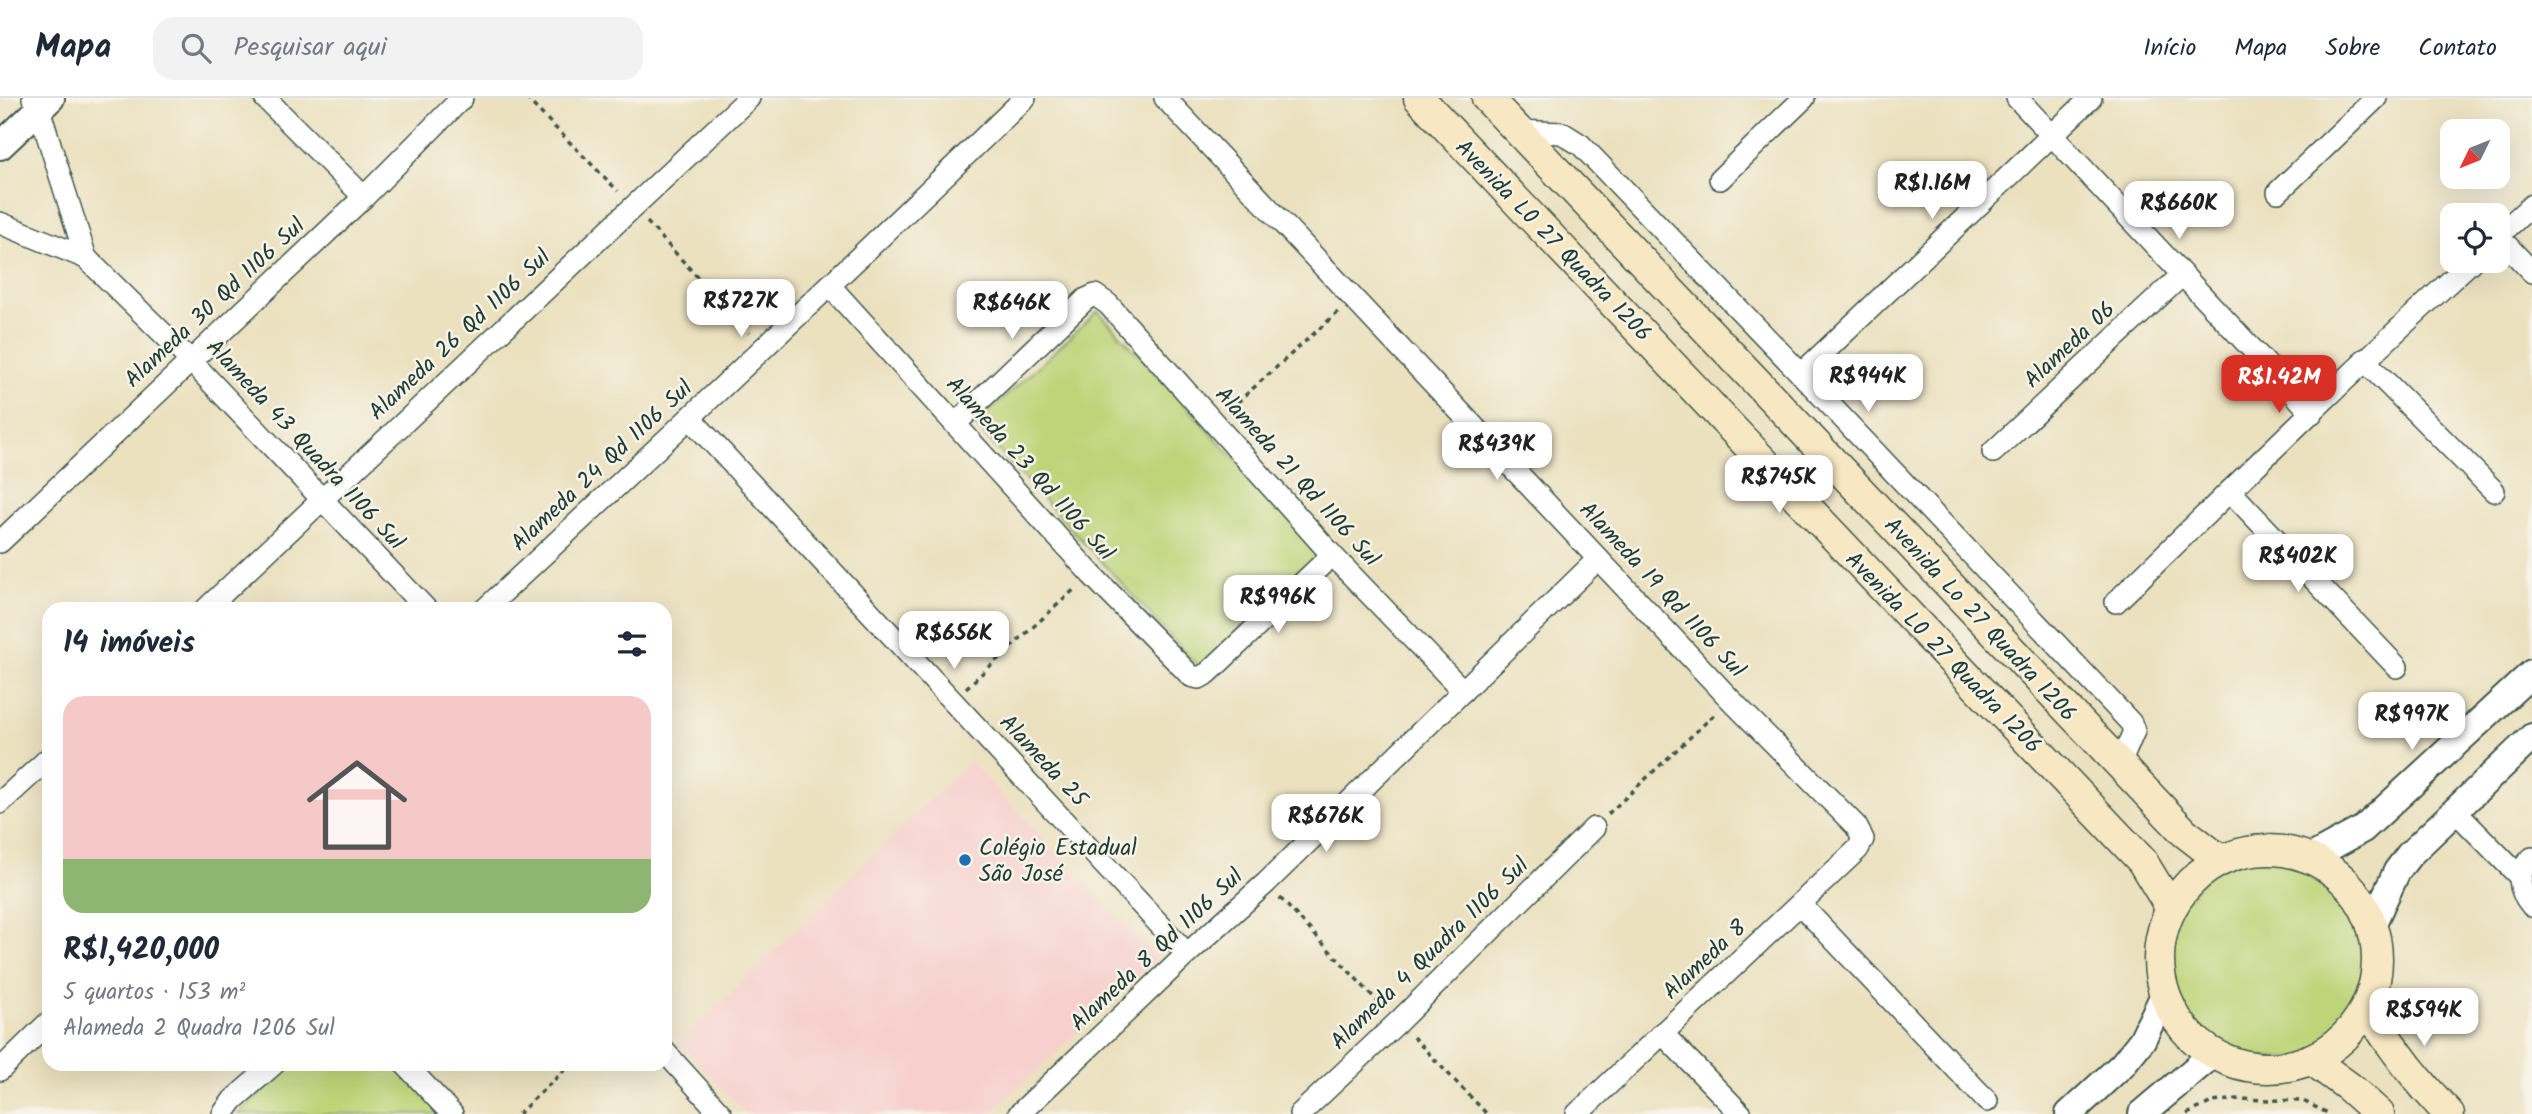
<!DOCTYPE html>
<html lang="pt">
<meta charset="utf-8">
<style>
body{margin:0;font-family:Kalam,sans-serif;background:#f2f2f3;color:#1f2937;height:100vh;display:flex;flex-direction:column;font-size:26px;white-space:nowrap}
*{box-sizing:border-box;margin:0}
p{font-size:23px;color:#747a83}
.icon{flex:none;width:38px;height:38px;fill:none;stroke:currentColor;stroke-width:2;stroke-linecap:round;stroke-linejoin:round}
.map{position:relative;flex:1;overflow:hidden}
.drawer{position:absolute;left:42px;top:504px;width:630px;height:469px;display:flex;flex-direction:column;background:#fff;border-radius:21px;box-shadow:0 7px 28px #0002}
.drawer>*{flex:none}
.needle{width:46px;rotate:227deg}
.fabs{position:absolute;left:2440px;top:21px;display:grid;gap:14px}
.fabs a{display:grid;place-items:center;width:70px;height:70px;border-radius:14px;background:#fff;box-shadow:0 7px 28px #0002;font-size:35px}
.price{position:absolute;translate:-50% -60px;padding:0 16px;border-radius:14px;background:#fff;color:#222;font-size:23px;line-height:46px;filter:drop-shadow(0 2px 4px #0008)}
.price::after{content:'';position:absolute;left:50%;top:42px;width:21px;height:16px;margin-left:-10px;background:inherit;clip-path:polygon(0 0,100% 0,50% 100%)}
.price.selected{background:#d93025;color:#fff}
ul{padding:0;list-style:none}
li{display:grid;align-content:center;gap:14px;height:371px;padding:0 21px}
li+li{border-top:2px solid #e0e1e3}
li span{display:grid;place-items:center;height:217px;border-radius:21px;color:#555}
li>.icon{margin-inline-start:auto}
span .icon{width:126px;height:126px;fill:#fffc;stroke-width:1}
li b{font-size:30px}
h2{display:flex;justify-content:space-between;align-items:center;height:84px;padding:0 21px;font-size:30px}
header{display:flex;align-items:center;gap:42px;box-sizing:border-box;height:98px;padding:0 35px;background:#fff;border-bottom:2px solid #e0e1e3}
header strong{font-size:33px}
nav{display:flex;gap:38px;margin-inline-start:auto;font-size:24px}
.search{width:490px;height:63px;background:#f2f2f3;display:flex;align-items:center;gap:18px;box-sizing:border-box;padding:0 24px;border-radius:21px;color:#747a83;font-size:26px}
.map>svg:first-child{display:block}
.built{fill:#f7d0ce}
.green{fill:#bdd478;stroke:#6e8856;stroke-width:2}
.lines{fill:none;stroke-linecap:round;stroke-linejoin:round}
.minor-casing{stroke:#3e5649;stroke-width:24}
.tertiary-casing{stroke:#3e5649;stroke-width:30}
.secondary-casing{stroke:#3e5649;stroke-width:33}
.path{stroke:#3e5649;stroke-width:3.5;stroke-dasharray:5 5;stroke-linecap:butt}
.minor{stroke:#fff;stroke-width:21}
.tertiary{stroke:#fff;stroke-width:26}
.secondary{stroke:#f7e8c3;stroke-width:30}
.poi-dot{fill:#1f6fb2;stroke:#f7f3e8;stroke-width:2.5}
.labels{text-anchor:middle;stroke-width:5;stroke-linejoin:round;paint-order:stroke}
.street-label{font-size:23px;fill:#1f3d34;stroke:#f7f3e8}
.poi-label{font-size:23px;fill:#1f3d34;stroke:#f7f3e8;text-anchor:start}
</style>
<header>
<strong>Mapa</strong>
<div class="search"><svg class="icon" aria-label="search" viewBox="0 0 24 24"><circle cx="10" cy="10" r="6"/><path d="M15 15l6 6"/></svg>Pesquisar aqui</div>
<nav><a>Início</a><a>Mapa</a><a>Sobre</a><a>Contato</a></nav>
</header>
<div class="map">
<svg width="2532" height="1016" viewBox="0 0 2532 1016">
<rect width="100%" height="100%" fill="#f7f3e8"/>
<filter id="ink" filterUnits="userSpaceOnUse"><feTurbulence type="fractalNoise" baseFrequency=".0143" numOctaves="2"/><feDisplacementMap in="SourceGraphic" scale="14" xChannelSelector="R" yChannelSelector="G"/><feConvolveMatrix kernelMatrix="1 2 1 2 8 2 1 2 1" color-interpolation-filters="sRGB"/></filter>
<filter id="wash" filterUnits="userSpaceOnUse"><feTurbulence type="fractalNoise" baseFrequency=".00686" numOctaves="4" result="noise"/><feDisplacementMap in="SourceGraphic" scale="28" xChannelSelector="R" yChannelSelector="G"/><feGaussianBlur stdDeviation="1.57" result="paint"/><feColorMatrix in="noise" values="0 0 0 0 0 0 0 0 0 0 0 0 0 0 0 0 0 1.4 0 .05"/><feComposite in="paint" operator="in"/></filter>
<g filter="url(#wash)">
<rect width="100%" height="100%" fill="#ebe1bf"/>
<!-- built -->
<polygon class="built" points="970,663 1157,861 990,1016 747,1016 679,945"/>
<!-- green -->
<g class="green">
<polygon points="1098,213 1322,455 1199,569 975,327"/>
<polygon points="2310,760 2349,787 2372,827 2367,910 2312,962 2213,956 2164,897 2162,830 2220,762"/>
<polygon points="292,966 396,966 442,1016 238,1016"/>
</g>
</g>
<g filter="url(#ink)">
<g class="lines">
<!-- minor casing -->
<g class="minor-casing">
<g id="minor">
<polyline points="33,0 39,11 86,160"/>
<polyline points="265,0 364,99"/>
<polyline points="1165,0 1730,601 1856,728 1863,741 1858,751 1577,1016"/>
<polyline points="2017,0 2312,315"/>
<polyline points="1518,33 1562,35 1581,47 1801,276 2131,625 2134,633 2120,666"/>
<polyline points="1720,81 1804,0"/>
<polyline points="2278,94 2376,0"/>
<polyline points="0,125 86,160 190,262 426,511"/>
<polyline points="2498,138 2532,174"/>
<polyline points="2497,139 2532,107"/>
<polyline points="830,188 1091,476 1191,578 1199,580 1208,575 1332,457"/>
<polyline points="2364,262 2494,393"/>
<polyline points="1801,276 2091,0"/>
<polyline points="690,320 1187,856"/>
<polyline points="955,326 1086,201 1095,197 1108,206 1332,457 1463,593"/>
<polyline points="1993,354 2182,177"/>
<polyline points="2230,393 2397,569"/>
<polyline points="0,444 364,99 462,0"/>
<path d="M2116 504C2234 389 2351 274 2472 163"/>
<polyline points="206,511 749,0"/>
<path d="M485 511C667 342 847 172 1025 0"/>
<polyline points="0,705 49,660"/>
<polyline points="2455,713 2520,779"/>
<path d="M2532 760C2515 776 2518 792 2532 808"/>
<polyline points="1800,806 1987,1003"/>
<polyline points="1662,935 1741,1016"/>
<polyline points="665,954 721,1016"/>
<polyline points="405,966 452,1016"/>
<polyline points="0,972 49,924"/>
<polyline points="223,1016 233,1002 274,966"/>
<polyline points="1019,1016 1187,856 1266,785 1598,461"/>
<polyline points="1300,1016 1398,924 1594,730"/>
</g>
</g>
<!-- tertiary casing -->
<g class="tertiary-casing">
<g id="tertiary">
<polyline points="0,48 51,0"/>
<polyline points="2310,760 2363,731 2532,575"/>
<polyline points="2372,827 2397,773 2409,757 2532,639"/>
<polyline points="2069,1016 2122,967 2142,942 2164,897"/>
<polyline points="2142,1016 2213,956"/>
</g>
</g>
<!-- secondary casing -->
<g class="secondary-casing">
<g id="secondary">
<polyline points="1419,0 2142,763 2170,809"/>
<polyline points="1487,0 2184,734 2220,762"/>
<circle cx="2268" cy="861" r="109"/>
<path d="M2367 910C2391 949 2417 983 2449 1016"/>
<polyline points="2312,962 2349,989 2379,1016"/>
</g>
</g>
<!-- path -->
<g class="path">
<polyline points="526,0 618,93"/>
<polyline points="647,124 749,235"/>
<polyline points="1230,311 1339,213"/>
<polyline points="966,590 1077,489"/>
<polyline points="1608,716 1715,616"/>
<polyline points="1280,800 1383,909"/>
<polyline points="1413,939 1487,1016"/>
<polyline points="518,1016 571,966"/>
<polyline points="2187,1016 2212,1004 2238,1001 2303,1003 2330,1016"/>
</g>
<!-- minor -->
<use href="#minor" class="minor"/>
<!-- tertiary -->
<use href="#tertiary" class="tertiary"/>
<!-- secondary -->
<use href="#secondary" class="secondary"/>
</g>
</g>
<!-- markers -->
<circle class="poi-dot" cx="965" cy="762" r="7"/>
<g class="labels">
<!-- street labels -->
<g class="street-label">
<text transform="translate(1554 142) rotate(46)" y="8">Avenida L0 27 Quadra 1206</text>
<text transform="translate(214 204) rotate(-43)" y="8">Alameda 30 Qd 1106 Sul</text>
<text transform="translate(459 236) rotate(-43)" y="8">Alameda 26 Qd 1106 Sul</text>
<text transform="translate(2069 246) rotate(-43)" y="8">Alameda 06</text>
<text transform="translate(306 346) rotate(47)" y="8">Alameda 43 Quadra 1106 Sul</text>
<text transform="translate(601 367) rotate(-43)" y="8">Alameda 24 Qd 1106 Sul</text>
<text transform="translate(1031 370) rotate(48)" y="8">Alameda 23 Qd 1106 Sul</text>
<text transform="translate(1298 378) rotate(48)" y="8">Alameda 21 Qd 1106 Sul</text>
<text transform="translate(1663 491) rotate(47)" y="8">Alameda 19 Qd 1106 Sul</text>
<text transform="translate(1981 521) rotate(47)" y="8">Avenida Lo 27 Quadra 1206</text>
<text transform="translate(1944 554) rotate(46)" y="8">Avenida L0 27 Quadra 1206</text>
<text transform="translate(1044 662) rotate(47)" y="8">Alameda 25</text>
<text transform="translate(1156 851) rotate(-43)" y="8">Alameda 8 Qd 1106 Sul</text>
<text transform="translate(1429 855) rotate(-44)" y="8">Alameda 4 Quadra 1106 Sul</text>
<text transform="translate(1704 861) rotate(-43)" y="8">Alameda 8</text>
</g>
<!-- poi labels -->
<g class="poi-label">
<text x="979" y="757">Colégio Estadual<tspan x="979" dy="26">São José</tspan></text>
</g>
</g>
</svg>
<div class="fabs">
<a><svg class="needle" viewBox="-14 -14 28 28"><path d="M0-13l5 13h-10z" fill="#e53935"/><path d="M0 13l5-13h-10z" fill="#747a83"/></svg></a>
<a><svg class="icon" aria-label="locate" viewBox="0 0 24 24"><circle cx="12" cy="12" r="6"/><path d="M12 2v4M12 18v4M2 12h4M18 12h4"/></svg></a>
</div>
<b class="price" style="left:1932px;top:123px">R$1.16M</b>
<b class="price" style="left:2179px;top:143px">R$660K</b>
<b class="price" style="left:741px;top:241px">R$727K</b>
<b class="price" style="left:1012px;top:243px">R$646K</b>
<b class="price" style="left:1868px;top:316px">R$944K</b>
<b class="price selected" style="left:2279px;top:317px">R$1.42M</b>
<b class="price" style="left:1497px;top:384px">R$439K</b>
<b class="price" style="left:1779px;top:417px">R$745K</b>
<b class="price" style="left:2298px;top:496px">R$402K</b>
<b class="price" style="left:1278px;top:537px">R$996K</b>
<b class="price" style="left:954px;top:573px">R$656K</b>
<b class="price" style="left:2412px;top:654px">R$997K</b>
<b class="price" style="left:1326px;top:756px">R$676K</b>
<b class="price" style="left:2424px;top:950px">R$594K</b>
<section class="drawer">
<h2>14 imóveis<svg class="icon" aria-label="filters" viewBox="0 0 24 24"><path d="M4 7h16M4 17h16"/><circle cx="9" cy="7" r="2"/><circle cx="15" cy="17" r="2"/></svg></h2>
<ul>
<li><span style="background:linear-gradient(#f6c9c9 75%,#8fb573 0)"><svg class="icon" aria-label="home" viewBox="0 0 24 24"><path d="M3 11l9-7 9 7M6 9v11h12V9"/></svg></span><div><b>R$1,420,000</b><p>5 quartos · 153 m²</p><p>Alameda 2 Quadra 1206 Sul</p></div></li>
</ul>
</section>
</div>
